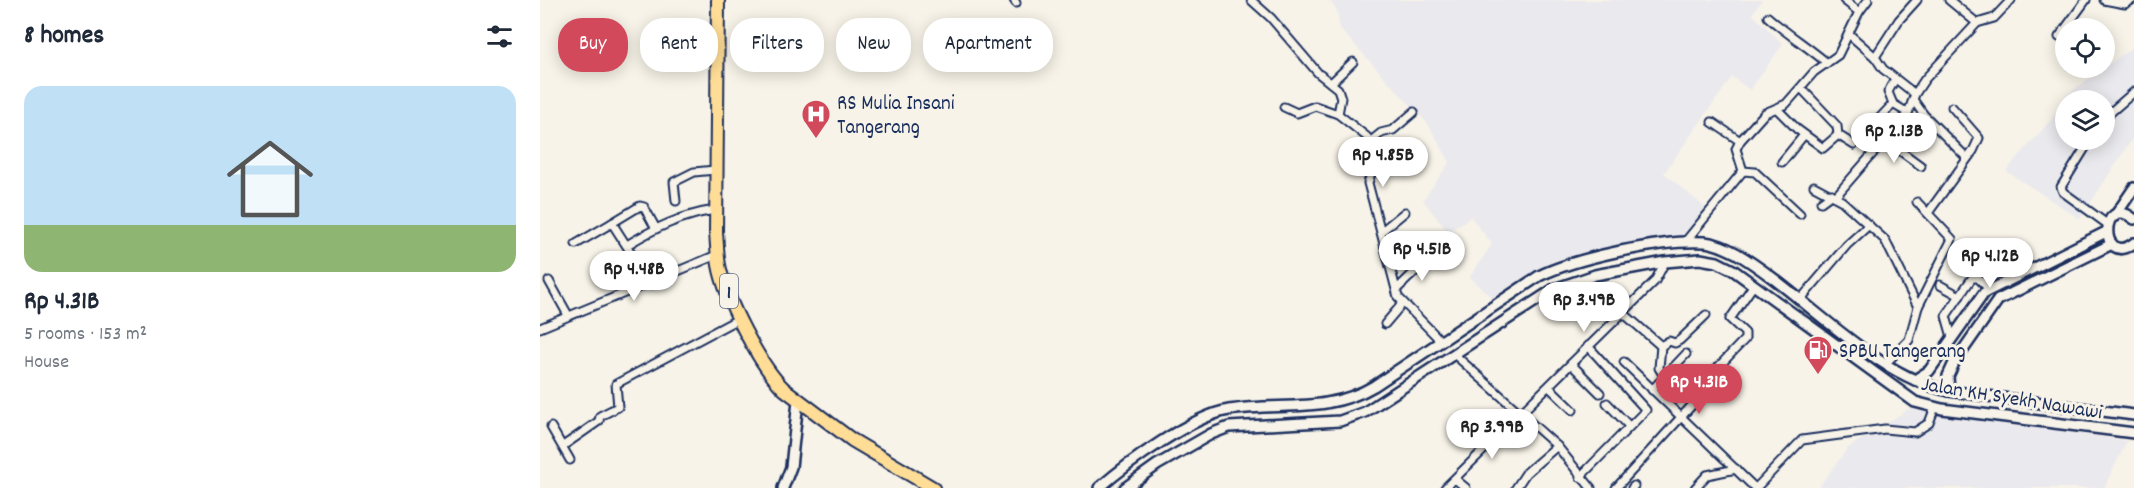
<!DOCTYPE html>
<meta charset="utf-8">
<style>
body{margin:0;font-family:Dekko,sans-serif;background:#f6f6f7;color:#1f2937;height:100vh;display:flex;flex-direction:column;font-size:22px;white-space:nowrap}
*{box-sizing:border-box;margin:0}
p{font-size:20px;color:#747a83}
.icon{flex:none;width:33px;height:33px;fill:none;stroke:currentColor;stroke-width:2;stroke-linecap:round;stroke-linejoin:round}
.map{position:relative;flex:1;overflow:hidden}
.sheet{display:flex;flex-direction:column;background:#fff;width:540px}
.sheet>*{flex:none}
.top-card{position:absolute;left:18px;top:18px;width:570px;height:54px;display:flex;gap:12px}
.buttons{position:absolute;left:1515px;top:18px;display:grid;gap:12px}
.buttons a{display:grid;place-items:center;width:60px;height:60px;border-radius:50%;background:#fff;box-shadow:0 3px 15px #0003;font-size:30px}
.price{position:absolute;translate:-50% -51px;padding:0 14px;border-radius:21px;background:#fff;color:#222;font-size:20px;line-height:39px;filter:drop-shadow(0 2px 3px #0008)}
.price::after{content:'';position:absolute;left:50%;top:36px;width:18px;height:14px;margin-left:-9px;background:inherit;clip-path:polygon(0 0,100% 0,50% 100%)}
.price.selected{background:#d1495b;color:#fff}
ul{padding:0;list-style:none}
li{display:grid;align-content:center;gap:12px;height:318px;padding:0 24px}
li span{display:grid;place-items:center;height:186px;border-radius:18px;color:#555}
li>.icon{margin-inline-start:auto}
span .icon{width:108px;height:108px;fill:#fffc;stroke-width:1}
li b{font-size:26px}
h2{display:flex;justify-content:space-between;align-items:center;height:72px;padding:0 24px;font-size:26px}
.chip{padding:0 21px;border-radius:24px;background:#fff;box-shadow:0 3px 15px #0003;font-size:21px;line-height:54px}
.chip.selected{background:#d1495b;color:#fff}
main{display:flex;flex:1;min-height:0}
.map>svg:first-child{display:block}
.built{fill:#eae9ed;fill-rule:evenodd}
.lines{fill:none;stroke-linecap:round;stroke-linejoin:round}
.street-casing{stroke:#1b2f5e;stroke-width:11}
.secondary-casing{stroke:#1b2f5e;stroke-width:14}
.highway-casing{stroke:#1b2f5e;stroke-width:16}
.street{stroke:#f7f3e8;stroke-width:7}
.secondary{stroke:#f7f3e8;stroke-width:9}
.highway{stroke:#ffdd96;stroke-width:12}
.labels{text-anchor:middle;stroke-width:6;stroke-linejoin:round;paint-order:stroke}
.shield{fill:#f7f3e8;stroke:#5d6a87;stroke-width:1.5}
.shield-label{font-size:20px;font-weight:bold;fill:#1b2f5e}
.poi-label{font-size:21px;fill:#1b2f5e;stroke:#f7f3e8;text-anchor:start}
.street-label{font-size:21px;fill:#1b2f5e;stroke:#f7f3e8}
</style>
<main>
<section class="sheet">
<h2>8 homes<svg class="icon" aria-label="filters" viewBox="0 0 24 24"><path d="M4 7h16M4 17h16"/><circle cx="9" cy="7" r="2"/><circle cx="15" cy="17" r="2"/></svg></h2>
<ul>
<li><span style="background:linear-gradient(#bfe0f5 75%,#8fb573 0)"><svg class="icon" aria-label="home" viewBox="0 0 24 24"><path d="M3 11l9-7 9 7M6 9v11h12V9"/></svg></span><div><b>Rp 4.31B</b><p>5 rooms · 153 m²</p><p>House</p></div></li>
</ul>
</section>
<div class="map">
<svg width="1594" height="488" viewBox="0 0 1594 488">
<rect width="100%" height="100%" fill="#f7f3e8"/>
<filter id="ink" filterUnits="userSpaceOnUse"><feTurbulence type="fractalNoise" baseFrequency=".0167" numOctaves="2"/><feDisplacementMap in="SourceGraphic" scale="12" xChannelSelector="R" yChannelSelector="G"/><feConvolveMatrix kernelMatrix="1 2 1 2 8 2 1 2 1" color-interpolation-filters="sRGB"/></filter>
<g filter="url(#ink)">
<!-- built -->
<g class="built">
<polygon points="789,0 1222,0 1212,14 1243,44 1210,90 1192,77 1124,173 1167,209 1147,234 1020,259 986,276 954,300 930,277 952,244 931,217 908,232 883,200 910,162 888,124 800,29 797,11"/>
<path d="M1594 46V136L1540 219 1466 171 1511 120 1525 96ZM1526 100H1564V140H1526Z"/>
<polygon points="1372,407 1587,441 1564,488 1278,488 1308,448"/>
</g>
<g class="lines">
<!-- street casing -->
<g class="street-casing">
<g id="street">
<polyline points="474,0 476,3"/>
<polyline points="711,0 731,18 778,73 798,89 801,98 798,114"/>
<polyline points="1304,0 1319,12"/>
<polyline points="1409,0 1437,23"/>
<polyline points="1564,0 1585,4 1592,0"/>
<path d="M1228 17C1247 34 1267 46 1287 63"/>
<polyline points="1310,35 1335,57"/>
<polyline points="1519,37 1546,0"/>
<polyline points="791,83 813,62"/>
<polyline points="1261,88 1297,126 1298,135"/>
<polyline points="1375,94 1343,69 1335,57 1359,20 1377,0"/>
<polyline points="1374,101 1384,115 1426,157"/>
<polyline points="1353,104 1348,92 1355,79"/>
<polyline points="744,107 757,113 775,106 798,114 827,137 836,149 835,161 828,183 858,297 901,341"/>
<polyline points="1237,109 1257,129 1283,148 1298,135 1314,145 1353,104 1368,113"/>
<polyline points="1564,118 1594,92"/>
<polyline points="1172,122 1200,141"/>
<polyline points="1322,138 1334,151"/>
<polyline points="1344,139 1381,166"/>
<polyline points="1550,140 1521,187 1523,192 1567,224"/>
<polyline points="831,141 841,133 853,130 874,112"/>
<polyline points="1242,162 1264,135"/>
<polyline points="1203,171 1215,172 1260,214"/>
<polyline points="1274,186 1302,201 1345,240 1378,307"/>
<polyline points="1296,196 1368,113 1375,94 1385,79 1437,23 1454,18 1471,0"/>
<polyline points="136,201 134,182 154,172 175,170"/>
<polyline points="1281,202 1292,194"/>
<polyline points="1388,213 1433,151 1439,138 1412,107"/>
<polyline points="72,223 100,206 104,207 115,227"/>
<polyline points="843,230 865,212"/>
<polyline points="1145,242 1203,171 1196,149 1200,141 1225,113 1246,104 1274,72 1298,55 1319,12 1328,0"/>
<polyline points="36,244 72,223 111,284"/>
<path d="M87 245C115 228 142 215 175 210"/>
<polyline points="9,281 28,315"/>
<polyline points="1400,285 1420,296"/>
<polyline points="857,289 889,258"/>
<polyline points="1260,300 1307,245 1329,225"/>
<polyline points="1081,311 1121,346 1129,341 1135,343 1140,340 1166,315"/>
<polyline points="845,324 862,304"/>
<polyline points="0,328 179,254"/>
<polyline points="1412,337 1406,316 1432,278 1438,278 1449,289"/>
<polyline points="1121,346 1119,368 1124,376"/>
<polyline points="915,355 1017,446 1051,488"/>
<polyline points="1084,362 1215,488"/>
<polyline points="1346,363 1369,340 1378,307 1412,239 1377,202"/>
<polyline points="1031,364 1060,393"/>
<polyline points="1009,387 1033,410"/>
<polyline points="1112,390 1146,354"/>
<polyline points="1067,403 1089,426"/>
<polyline points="11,427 30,460"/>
<polyline points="23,446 59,421 60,416 78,407 76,384 200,318"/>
<polyline points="1040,477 1106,410 1048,346"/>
<polyline points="915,479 926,488"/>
<polyline points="905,488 1115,281 1125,262"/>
<polyline points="976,488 986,473 1017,446"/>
<polyline points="1076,488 1166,390 1163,383 1205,339 1205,333 1190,319 1213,286"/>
<polyline points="1092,488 1094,486"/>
<polyline points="1155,488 1167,475 1196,469"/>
<polyline points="1216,488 1262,440 1345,429 1375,432 1389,423 1395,407"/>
</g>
</g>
<!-- secondary casing -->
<g class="secondary-casing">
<g id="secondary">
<polyline points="1575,216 1594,188"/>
<path d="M1594 219C1559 192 1559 269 1594 243"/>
<polyline points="1375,380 1389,371 1444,293 1566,232"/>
<polyline points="1409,391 1408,376 1414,363 1458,300 1572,244"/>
<polyline points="243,488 251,467 258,401"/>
<path d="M559 488C588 463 652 416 689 410 740 402 787 414 834 386L999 276C1036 258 1123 239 1165 242 1176 243 1186 248 1196 253 1263 292 1332 376 1409 391L1594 415"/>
<polyline points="585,488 617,465 671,434 689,427 800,421 825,412 1014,289 1055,275 1125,262 1160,259 1177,262 1193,270 1375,402 1402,409 1594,433"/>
</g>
</g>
<!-- highway casing -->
<g class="highway-casing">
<path id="highway" d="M178 0 176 232C177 243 177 254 179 265 185 298 220 366 244 389L312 440 393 488"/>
</g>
<!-- street -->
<use href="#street" class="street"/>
<!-- secondary -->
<use href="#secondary" class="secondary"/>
<!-- highway -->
<use href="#highway" class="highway"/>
</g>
</g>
<!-- icons -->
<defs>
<g id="hospital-pin" transform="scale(1.5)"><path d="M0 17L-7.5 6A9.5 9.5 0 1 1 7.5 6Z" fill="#d1495b" stroke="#f7f3e8"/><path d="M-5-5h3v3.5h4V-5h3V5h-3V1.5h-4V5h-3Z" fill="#fff"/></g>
<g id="fuel-pin" transform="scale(1.5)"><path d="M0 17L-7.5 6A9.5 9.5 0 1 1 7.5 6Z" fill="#d1495b" stroke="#f7f3e8"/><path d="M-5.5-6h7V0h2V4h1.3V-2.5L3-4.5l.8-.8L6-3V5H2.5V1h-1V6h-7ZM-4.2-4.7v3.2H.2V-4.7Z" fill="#fff"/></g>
</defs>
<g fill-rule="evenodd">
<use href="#hospital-pin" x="276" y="114"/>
<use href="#fuel-pin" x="1278" y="350"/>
</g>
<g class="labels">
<!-- shield labels -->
<rect class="shield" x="180" y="274" width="18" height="34" rx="4.5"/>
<g class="shield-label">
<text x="189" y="298">1</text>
</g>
<!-- poi labels -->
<g class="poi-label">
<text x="297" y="109">RS Mulia Insani<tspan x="297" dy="24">Tangerang</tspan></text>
<text x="1299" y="357">SPBU Tangerang</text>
</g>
<!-- street labels -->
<g class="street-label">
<text transform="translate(1472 397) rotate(9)" y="7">Jalan KH Syekh Nawawi</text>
</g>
</g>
</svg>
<div class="buttons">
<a><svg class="icon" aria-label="locate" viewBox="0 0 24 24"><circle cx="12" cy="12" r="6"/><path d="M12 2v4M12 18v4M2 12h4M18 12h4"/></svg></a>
<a><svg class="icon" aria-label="layers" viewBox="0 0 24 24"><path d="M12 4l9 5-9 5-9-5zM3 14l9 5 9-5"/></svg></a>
</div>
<b class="price" style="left:1354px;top:164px">Rp 2.13B</b>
<b class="price" style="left:843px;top:188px">Rp 4.85B</b>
<b class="price" style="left:882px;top:282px">Rp 4.51B</b>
<b class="price" style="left:1450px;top:289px">Rp 4.12B</b>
<b class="price" style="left:94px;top:302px">Rp 4.48B</b>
<b class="price" style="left:1044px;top:333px">Rp 3.49B</b>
<b class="price selected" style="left:1159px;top:415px">Rp 4.31B</b>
<b class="price" style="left:952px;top:460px">Rp 3.99B</b>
<div class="top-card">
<a class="chip selected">Buy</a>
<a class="chip">Rent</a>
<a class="chip">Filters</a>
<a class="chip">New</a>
<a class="chip">Apartment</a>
</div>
</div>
</main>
